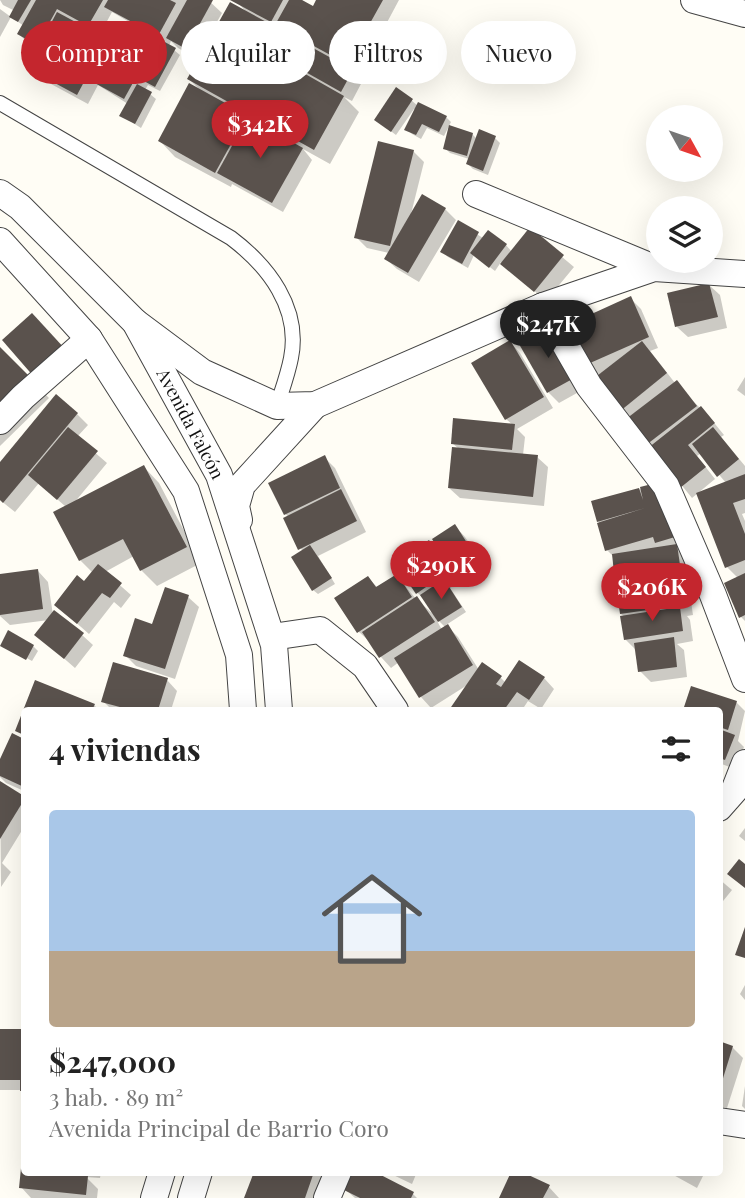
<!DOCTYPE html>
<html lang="es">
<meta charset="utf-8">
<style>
body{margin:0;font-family:"Playfair Display",serif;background:#f6f6f6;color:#222;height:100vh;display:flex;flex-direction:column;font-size:26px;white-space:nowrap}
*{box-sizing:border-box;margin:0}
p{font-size:23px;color:#767676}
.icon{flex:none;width:38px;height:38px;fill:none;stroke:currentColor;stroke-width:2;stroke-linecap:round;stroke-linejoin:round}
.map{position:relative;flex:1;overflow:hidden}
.sheet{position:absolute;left:21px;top:707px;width:702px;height:469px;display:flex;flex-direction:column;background:#fff;border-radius:7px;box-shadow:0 7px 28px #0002}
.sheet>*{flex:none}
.banner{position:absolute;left:21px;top:21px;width:704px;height:63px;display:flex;gap:14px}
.needle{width:46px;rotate:130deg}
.fabs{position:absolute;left:646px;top:105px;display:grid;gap:14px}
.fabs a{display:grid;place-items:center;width:77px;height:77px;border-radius:50%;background:#fff;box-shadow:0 7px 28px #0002;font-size:35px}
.price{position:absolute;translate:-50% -60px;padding:0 16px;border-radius:24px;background:#c4262e;color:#fff;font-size:23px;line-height:46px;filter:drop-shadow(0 2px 4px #0008)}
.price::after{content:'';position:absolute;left:50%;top:42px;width:21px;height:16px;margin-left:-10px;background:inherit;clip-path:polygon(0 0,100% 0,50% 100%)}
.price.current{background:#222;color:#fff}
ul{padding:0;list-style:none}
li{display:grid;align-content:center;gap:14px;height:371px;padding:0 28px}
li span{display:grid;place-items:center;height:217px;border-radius:7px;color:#555}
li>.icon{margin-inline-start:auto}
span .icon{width:126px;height:126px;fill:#fffc;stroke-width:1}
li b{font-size:30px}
h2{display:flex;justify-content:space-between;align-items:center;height:84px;padding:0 28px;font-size:30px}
.chip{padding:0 24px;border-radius:32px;background:#fff;box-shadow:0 7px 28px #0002;font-size:24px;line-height:63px}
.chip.current{background:#c4262e;color:#fff}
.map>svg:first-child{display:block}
.shadow{fill:#0003;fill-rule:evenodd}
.building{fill:#5a524d}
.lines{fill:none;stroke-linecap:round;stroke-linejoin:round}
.lane-casing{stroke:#444;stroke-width:16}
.street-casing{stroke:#444;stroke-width:28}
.lane{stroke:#fff;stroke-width:14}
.street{stroke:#fff;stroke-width:26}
.labels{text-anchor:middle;stroke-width:7;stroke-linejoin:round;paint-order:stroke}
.street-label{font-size:18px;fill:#111;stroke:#fff}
</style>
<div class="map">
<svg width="745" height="1198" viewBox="0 0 745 1198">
<rect width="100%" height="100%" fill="#fffdf5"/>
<!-- shadow -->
<g class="shadow">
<path d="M0 0H208L222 13 210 34 213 36 246 12 236 0H302L313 8 318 0H399L376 43 384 52 369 79 350 70 362 82 352 101 344 97 359 112 330 164 303 149 312 160 283 212 232 184 231 187 175 157 160 141 199 89 189 79 199 60 178 48 171 41 169 46 180 55 160 91 148 85 145 90 156 99 141 128 122 116 128 104 98 85 88 104 40 78 29 68 39 50 30 45 19 34 24 26 11 17 15 11 3 5ZM112 12 162 41 159 47 155 42 112 46 99 36Z"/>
<polygon points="0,9 11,17 0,37"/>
<polygon points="411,100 418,106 446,117 451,122 444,136 427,128 421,139 412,134 407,129 416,110 414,109 396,135 376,120"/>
<polygon points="472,134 477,139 495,138 500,143 488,175 473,169 468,164 469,159 450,153 445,148"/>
<polygon points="413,151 424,162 411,214 445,209 456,220 419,282 397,269 386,259 389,253 367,248 356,237"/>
<polygon points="459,223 483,238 506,245 512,252 530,230 574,267 546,301 501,262 495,271 474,255 468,268 448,257 443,252"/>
<polygon points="709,285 720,295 727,328 688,337 677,327"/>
<polygon points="630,298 641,309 658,348 650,351 675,383 711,419 724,435 721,437 745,466 745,474 742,476 745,476 745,513 742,514 745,521 745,621 741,617 738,578 727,567 726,483 701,453 697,456 715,479 692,498 628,419 602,373 593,377 582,366"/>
<polygon points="510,342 520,353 553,408 517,429 525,437 523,455 537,457 548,467 544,506 460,498 449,488 459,449 452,443 514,426 506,419"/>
<polygon points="522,345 586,388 559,403 548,392"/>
<polygon points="0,349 49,398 0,446"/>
<polygon points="745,377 745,396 737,390"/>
<polygon points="77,414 88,425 77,437 107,463 74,503 144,467 159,483 201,563 157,586 141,570 134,556 105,572 131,595 121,608 114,602 89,634 56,605 84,583 93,573 80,560 56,512 66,507 39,483 15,512 0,500 0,465"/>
<polygon points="324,457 335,468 366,532 318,556 335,584 318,594 313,590 303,552 285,519 289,517 285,514"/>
<polygon points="660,484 688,557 691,583 685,584 689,588 693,615 687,616 690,620 693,641 677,644 684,650 687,677 651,682 640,671 636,650 625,639 625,617 621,614 621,585 617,581 614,557 607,550 593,502"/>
<path d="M455 526 465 537 486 568 465 582 450 570 459 583 450 588 466 612 446 625 458 637 479 670 500 677 506 683 544 678 554 689 541 709 528 701 522 710H451L469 684 431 708 421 697 399 662 391 668 381 657 370 642 359 632 337 599 368 578 378 588 397 576 416 599 432 613 428 604 417 592 429 542 443 556ZM435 617 446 628 442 630Z"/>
<polygon points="38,571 48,582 53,615 82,635 93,645 75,668 37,635 49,620 10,625 0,616 0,576"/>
<polygon points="188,597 199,607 175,679 136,666 125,655 153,626"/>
<polygon points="5,646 33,646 38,651 32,661"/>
<polygon points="167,680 177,691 171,710 112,710 103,701"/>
<polygon points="36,682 94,705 99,710 25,710"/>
<polygon points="692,688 736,702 745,711 738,741 744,747 735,769 719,763 719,710 685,710"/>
<polygon points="13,736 24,741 24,791 6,783 0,777 0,763"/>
<polygon points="0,783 24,798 24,827 2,863 11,872 1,887"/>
<polygon points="745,828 745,841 739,836"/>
<polygon points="719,879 732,890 719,906"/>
<polygon points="745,985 745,1000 740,994"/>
<polygon points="0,1030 24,1031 24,1093 22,1090 0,1090"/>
<polygon points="719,1043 732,1047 743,1058 727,1108 719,1106"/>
<polygon points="745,1086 745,1109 742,1106"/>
<polygon points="24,1140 24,1164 22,1161"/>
<polygon points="23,1170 24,1172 101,1172 100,1178 86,1177 98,1189 97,1198 31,1198 21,1187"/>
<polygon points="255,1172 329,1172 319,1198 246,1198"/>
<polygon points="387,1172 417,1172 412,1184"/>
<polygon points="668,1172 705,1172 697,1188"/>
<polygon points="548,1186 559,1198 501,1198"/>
<polygon points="346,1190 413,1194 417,1198 355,1198"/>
</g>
<!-- building -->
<g class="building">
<polygon points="18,0 31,0 18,22 9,17"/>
<polygon points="36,0 103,0 88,26 57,9 37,45 17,34"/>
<polygon points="108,0 170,0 176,3 158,36 104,7"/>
<polygon points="187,0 213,0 186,49 166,38"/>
<polygon points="230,0 283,0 271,22"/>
<polygon points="289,0 302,0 313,6 316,0 383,0 364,34 375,40 358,70 275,25"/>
<polygon points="230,2 283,31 270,54 344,96 314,150 187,79"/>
<polygon points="57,12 107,39 77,95 27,68"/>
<polygon points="122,23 156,41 124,99 91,81"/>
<polygon points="284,32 353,70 341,92 272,53"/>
<polygon points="161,40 176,48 155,87 140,79"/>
<polygon points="189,83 247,115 215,173 158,141"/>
<polygon points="137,84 152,92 135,124 119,116"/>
<polygon points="396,87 413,99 391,132 374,120"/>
<polygon points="418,102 447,116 439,132 422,124 416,135 404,130"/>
<polygon points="248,117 303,148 272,203 217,173"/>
<polygon points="449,125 473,133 467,156 443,149"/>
<polygon points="479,129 496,136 483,171 466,164"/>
<polygon points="378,141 414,150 390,246 354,238"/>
<polygon points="422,194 446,208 408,273 384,259"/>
<polygon points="458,220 479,232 462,264 440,252"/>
<polygon points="530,227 564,255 534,292 500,264"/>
<polygon points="488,230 507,244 489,268 470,253"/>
<polygon points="709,283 718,317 675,327 667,293"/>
<polygon points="631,296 649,337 581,367 563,327"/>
<polygon points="32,313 66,350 35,378 2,340"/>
<polygon points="548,327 576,377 547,393 519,344"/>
<polygon points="510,340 544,397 505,420 471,363"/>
<polygon points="642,341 667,373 619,412 593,379"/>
<polygon points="0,347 34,381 0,416"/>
<polygon points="677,380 697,406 646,445 626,419"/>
<polygon points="56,394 78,413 3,503 0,500 0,462"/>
<polygon points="701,406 715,423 688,445 706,467 680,488 648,448"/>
<polygon points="453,418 515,424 512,450 451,444"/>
<polygon points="68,427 98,451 57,500 28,475"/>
<polygon points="713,427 739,459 717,477 692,444"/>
<polygon points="452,447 538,455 533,497 448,488"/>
<polygon points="325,455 340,488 284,515 268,483"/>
<polygon points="144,465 187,547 140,571 123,539 79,561 53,512"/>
<polygon points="745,474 745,499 733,503 745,534 745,560 725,568 696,493"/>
<polygon points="660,482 675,537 655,543 653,537 605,551 597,523 645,508 597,522 591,501 639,488 643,500 640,487"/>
<polygon points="341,489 357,521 298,550 283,518"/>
<polygon points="455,524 476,557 453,572 432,539"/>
<polygon points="429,540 449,571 416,594 395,563"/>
<polygon points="677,544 681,572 615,582 612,554"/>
<polygon points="310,545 332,578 312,591 291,557"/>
<polygon points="98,564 122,583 110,598 102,593 77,624 54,605 77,575 84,581"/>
<polygon points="38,569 43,609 0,615 0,574"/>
<polygon points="745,573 745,615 739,618 724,583"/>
<polygon points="397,574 412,597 357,633 334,598 368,576 376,587"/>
<polygon points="679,575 683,605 620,614 616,584"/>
<polygon points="444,579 462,607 438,622 420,595"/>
<polygon points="165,587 189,595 165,669 123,656 135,618 152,624"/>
<polygon points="417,596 435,622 379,658 362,632"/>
<polygon points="680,607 683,631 624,640 620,616"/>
<polygon points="54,610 84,633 64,659 34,635"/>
<polygon points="448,624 473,665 419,698 394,658"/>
<polygon points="8,630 34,645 26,660 0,646"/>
<polygon points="674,637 677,667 638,672 634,643"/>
<polygon points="519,660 545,677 529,700 517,692 504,710 449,710 482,662 502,676 496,684 501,687"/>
<polygon points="113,662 168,678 158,710 131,710 101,702"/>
<polygon points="35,680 95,704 92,710 24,710 24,735 15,731"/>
<polygon points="691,686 737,701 728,730 719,727 719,710 683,710"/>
<polygon points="719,729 735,735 725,760 719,758"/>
<polygon points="12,733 24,739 24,787 0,776 0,759"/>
<polygon points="0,781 24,796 24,800 0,839"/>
<polygon points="739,859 745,864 745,888 727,874"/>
<polygon points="745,927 745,958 735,955"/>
<polygon points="0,1029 24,1029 24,1091 20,1091 20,1080 0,1080"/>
<polygon points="719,1041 733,1046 720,1088 719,1088"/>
<polygon points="21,1168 24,1169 24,1172 57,1172 88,1176 86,1195 19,1188"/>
<polygon points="254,1172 314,1172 305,1198 244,1198"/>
<polygon points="353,1172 375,1172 414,1192 411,1198 360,1198 344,1190"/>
<polygon points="511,1172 522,1172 550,1185 543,1198 499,1198"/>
</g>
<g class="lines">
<!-- lane casing -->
<g class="lane-casing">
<path id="lane" d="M0 103 231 238C268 266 301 308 291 358 288 374 282 390 277 406"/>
</g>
<!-- street casing -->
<g class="street-casing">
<g id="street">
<polyline points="694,0 745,14"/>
<polyline points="0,193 20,207 135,322 219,475 274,645 279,710"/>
<polyline points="476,194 654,268"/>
<polyline points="0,241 89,339 186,491 239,655 243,710"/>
<polyline points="543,306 589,386 666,486 713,595 745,679"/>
<polyline points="135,322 202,372 277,406 315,405 543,306 654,268 745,274"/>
<polyline points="0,421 23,397 89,339"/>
<polyline points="239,520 236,506 242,485 315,405"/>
<polyline points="272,637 320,630 365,666 395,710"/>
<polyline points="719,808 734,791 745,763"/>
<polyline points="719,1121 745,1125"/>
<polyline points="154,1198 162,1172"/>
<polyline points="191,1198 199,1172"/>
<polyline points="327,1198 338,1172"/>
</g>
</g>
<!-- lane -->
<use href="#lane" class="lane"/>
<!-- street -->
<use href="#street" class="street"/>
</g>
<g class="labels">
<!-- street labels -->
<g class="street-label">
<text transform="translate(190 424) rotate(62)" y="6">Avenida Falcón</text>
</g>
</g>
</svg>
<div class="fabs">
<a><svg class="needle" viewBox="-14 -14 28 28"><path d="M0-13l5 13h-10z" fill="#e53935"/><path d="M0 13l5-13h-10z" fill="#767676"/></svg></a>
<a><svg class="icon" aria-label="layers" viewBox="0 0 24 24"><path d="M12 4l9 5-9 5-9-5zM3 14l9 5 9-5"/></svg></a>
</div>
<b class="price" style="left:260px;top:160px">$342K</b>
<b class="price current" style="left:548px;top:360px">$247K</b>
<b class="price" style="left:441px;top:601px">$290K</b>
<b class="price" style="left:652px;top:623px">$206K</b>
<div class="banner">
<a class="chip current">Comprar</a>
<a class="chip">Alquilar</a>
<a class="chip">Filtros</a>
<a class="chip">Nuevo</a>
</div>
<section class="sheet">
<h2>4 viviendas<svg class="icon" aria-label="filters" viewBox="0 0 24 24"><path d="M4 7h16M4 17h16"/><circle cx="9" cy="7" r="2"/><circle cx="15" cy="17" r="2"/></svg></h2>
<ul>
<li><span style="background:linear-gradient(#a9c7e8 65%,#b9a48a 0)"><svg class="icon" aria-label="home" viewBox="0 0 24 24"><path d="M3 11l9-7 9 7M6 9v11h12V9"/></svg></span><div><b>$247,000</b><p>3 hab. · 89 m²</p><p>Avenida Principal de Barrio Coro</p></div></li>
</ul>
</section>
</div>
